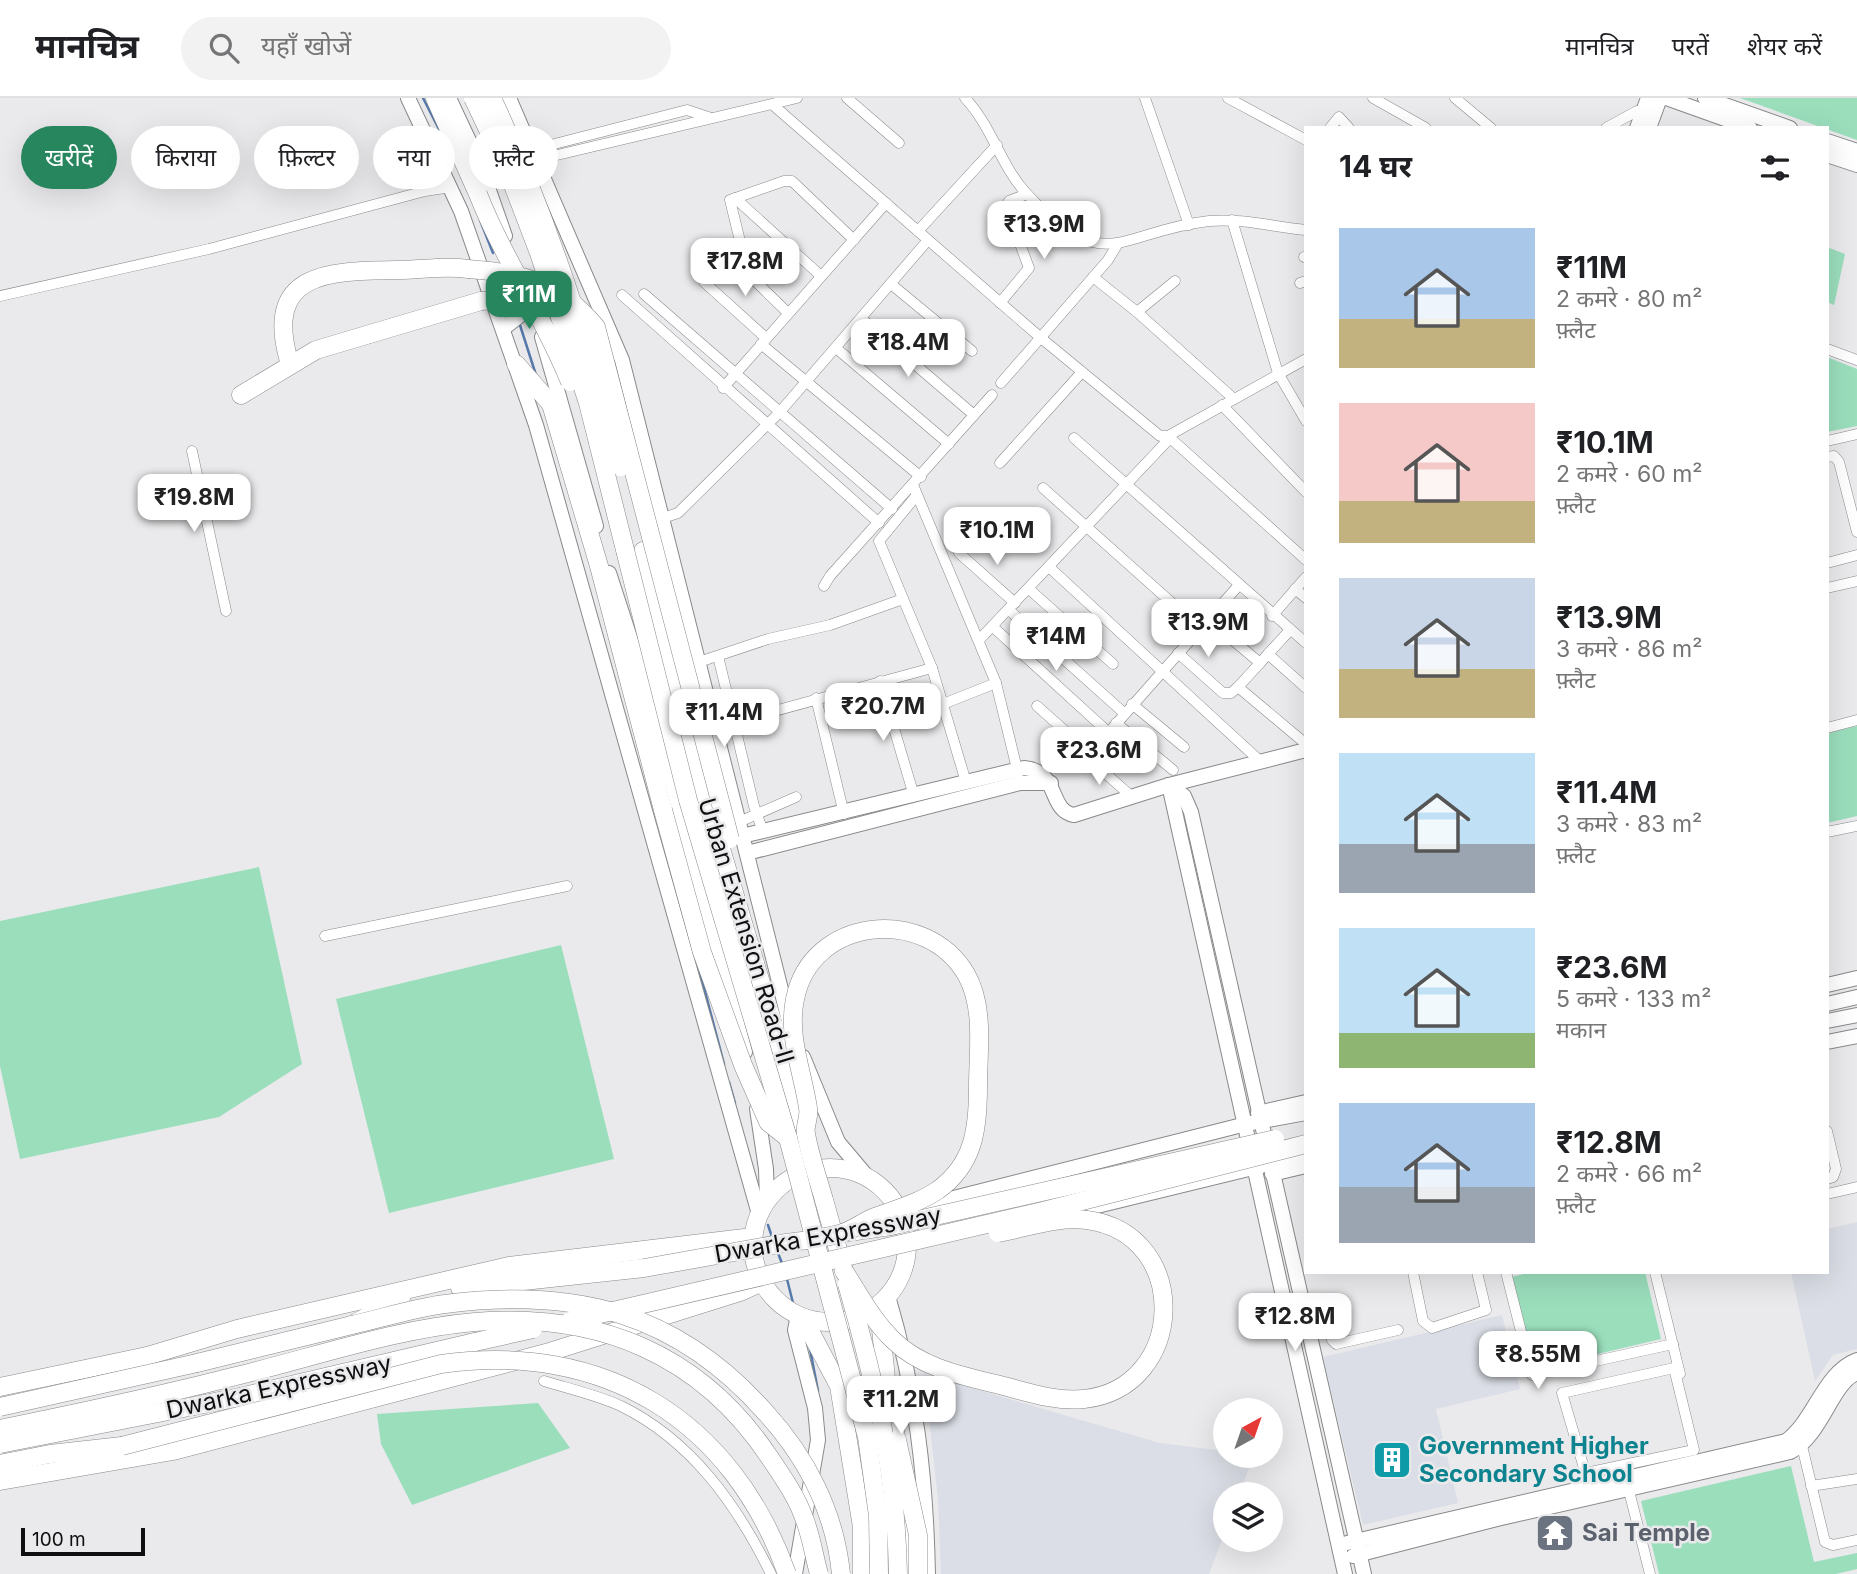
<!DOCTYPE html>
<html lang="hi">
<meta charset="utf-8">
<style>
body{margin:0;font-family:Inter,"Noto Sans Devanagari",sans-serif;background:#f2f2f2;color:#202124;height:100vh;display:flex;flex-direction:column;font-size:26px;white-space:nowrap}
*{box-sizing:border-box;margin:0}
p{font-size:23px;color:#757577}
.icon{flex:none;width:38px;height:38px;fill:none;stroke:currentColor;stroke-width:2;stroke-linecap:round;stroke-linejoin:round}
.map{position:relative;flex:1;overflow:hidden}
.details{position:absolute;left:1304px;top:28px;width:525px;height:1148px;display:flex;flex-direction:column;background:#fff;border-radius:0px;box-shadow:0 7px 28px #0002}
.details>*{flex:none}
.banner{position:absolute;left:21px;top:28px;width:665px;height:63px;display:flex;gap:14px}
.needle{width:46px;rotate:40deg}
.controls{position:absolute;left:1213px;top:1300px;display:grid;gap:14px}
.controls a{display:grid;place-items:center;width:70px;height:70px;border-radius:50%;background:#fff;box-shadow:0 7px 28px #0002;font-size:35px}
.scale{position:absolute;left:21px;bottom:18px;width:124px;box-sizing:border-box;padding-left:7px;border:4px solid #0f0f10;border-top:0;font-size:19px;line-height:24px;white-space:nowrap;color:#0f0f10;-webkit-text-stroke:5px #eaeaec;paint-order:stroke}
.price{position:absolute;translate:-50% -60px;padding:0 16px;border-radius:14px;background:#fff;color:#222;font-size:23px;line-height:46px;filter:drop-shadow(0 2px 4px #0008)}
.price::after{content:'';position:absolute;left:50%;top:42px;width:21px;height:16px;margin-left:-10px;background:inherit;clip-path:polygon(0 0,100% 0,50% 100%)}
.price.active{background:#27865e;color:#fff}
ul{padding:0;list-style:none}
li{display:flex;align-items:center;gap:21px;height:175px;padding:0 35px}
li span{display:grid;place-items:center;flex:none;width:196px;height:140px;border-radius:0px;color:#555}
li>.icon{margin-inline-start:auto}
span .icon{width:84px;height:84px;fill:#fffc;stroke-width:1}
li b{font-size:30px}
h2{display:flex;justify-content:space-between;align-items:center;height:84px;padding:0 35px;font-size:30px}
.pill{padding:0 24px;border-radius:32px;background:#fff;box-shadow:0 7px 28px #0002;font-size:24px;line-height:63px}
.pill.active{background:#27865e;color:#fff}
header{display:flex;align-items:center;gap:42px;box-sizing:border-box;height:98px;padding:0 35px;background:#fff;border-bottom:2px solid #e0e0e0}
header strong{font-size:33px}
nav{display:flex;gap:38px;margin-inline-start:auto;font-size:24px}
.search{width:490px;height:63px;background:#f2f2f2;display:flex;align-items:center;gap:18px;box-sizing:border-box;padding:0 24px;border-radius:38px;color:#757577;font-size:26px}
.map>svg:first-child{display:block}
.built{fill:#dbdee6}
.green{fill:#9adebc}
.lines{fill:none;stroke-linecap:round;stroke-linejoin:round}
.stream{stroke:#5679ab;stroke-width:2.5}
.street-casing{stroke:#88898a;stroke-width:11}
.secondary-casing{stroke:#88898a;stroke-width:16}
.highway-casing{stroke:#88898a;stroke-width:19}
.street{stroke:#fff;stroke-width:10}
.secondary{stroke:#fff;stroke-width:14}
.highway{stroke:#fff;stroke-width:18}
.highway-bridge-casing{stroke:#88898a;stroke-width:19;stroke-linecap:butt}
.highway-bridge{stroke:#fff;stroke-width:18}
.labels{text-anchor:middle;stroke-width:5;stroke-linejoin:round;paint-order:stroke}
.street-label{font-size:24px;fill:#0f0f10;stroke:#eaeaec}
.culture-label{font-size:24px;font-weight:bold;fill:#0d838f;stroke:#eaeaec;text-anchor:start}
.worship-label{font-size:24px;font-weight:bold;fill:#5b616d;stroke:#eaeaec;text-anchor:start}
</style>
<header>
<strong>मानचित्र</strong>
<div class="search"><svg class="icon" aria-label="search" viewBox="0 0 24 24"><circle cx="10" cy="10" r="6"/><path d="M15 15l6 6"/></svg>यहाँ खोजें</div>
<nav><a>मानचित्र</a><a>परतें</a><a>शेयर करें</a></nav>
</header>
<div class="map">
<svg width="1857" height="1476" viewBox="0 0 1857 1476">
<rect width="100%" height="100%" fill="#eaeaec"/>
<!-- built -->
<g class="built">
<polygon points="1857,1124 1857,1251 1833,1257 1815,1283 1791,1174 1827,1174 1827,1131"/>
<polygon points="1502,1217 1520,1291 1436,1311 1458,1405 1363,1427 1323,1259"/>
<polygon points="924,1276 1160,1345 1225,1353 1225,1358 1254,1358 1239,1396 1225,1396 1225,1434 1209,1476 941,1476 938,1401"/>
</g>
<!-- green -->
<g class="green">
<polygon points="1740,0 1857,0 1857,42"/>
<polygon points="1827,149 1845,156 1834,207 1827,204"/>
<polygon points="1827,259 1857,271 1857,328 1827,334"/>
<polygon points="1857,628 1857,718 1827,725 1827,635"/>
<polygon points="259,769 302,966 219,1019 20,1061 0,968 0,823"/>
<polygon points="561,847 614,1061 389,1115 336,901"/>
<polygon points="1533,1174 1645,1174 1661,1241 1534,1271 1511,1179"/>
<polygon points="538,1305 570,1350 412,1407 381,1346 377,1316"/>
<polygon points="1791,1368 1814,1464 1857,1455 1857,1471 1836,1476 1659,1476 1641,1403"/>
</g>
<g class="lines">
<!-- stream -->
<g class="stream">
<polyline points="423,0 443,39"/>
<polyline points="480,122 493,155"/>
<polyline points="504,181 509,195"/>
<polyline points="519,224 536,277"/>
<polyline points="698,867 724,966"/>
<polyline points="729,984 735,1005"/>
<polyline points="768,1127 773,1142"/>
<polyline points="778,1155 783,1168"/>
<polyline points="787,1181 793,1205"/>
<polyline points="810,1251 818,1293"/>
</g>
<!-- street casing -->
<g class="street-casing">
<g id="street">
<polyline points="847,0 899,45"/>
<path d="M965 0C991 27 1001 68 1026 95 1106 182 1119 133 1209 123 1241 120 1274 129 1306 132"/>
<polyline points="1145,0 1189,127"/>
<polyline points="1228,0 1306,42"/>
<polyline points="1373,0 1426,30"/>
<polyline points="1455,0 1491,30"/>
<polyline points="773,7 1041,240 1160,338 1168,338 1306,261"/>
<polyline points="1330,30 1339,19 1349,30"/>
<polyline points="1606,30 1637,13 1647,13"/>
<polyline points="531,52 687,12 711,20"/>
<polyline points="536,62 797,0"/>
<polyline points="735,100 821,178"/>
<polyline points="1232,122 1278,275 1306,323"/>
<polyline points="918,133 997,47"/>
<polyline points="1304,159 1306,159"/>
<polyline points="1093,179 1137,214 1175,183"/>
<polyline points="704,184 766,240"/>
<polyline points="1300,185 1306,183"/>
<polyline points="891,186 972,253"/>
<polyline points="644,196 892,411"/>
<polyline points="622,197 879,425"/>
<polyline points="0,198 209,151 425,93 451,89"/>
<polyline points="1000,205 1029,170 1006,108 1009,103 1027,96"/>
<polyline points="1137,214 1234,301"/>
<polyline points="788,215 748,176 730,102 784,83 792,83 854,142"/>
<polyline points="862,221 974,317"/>
<polyline points="761,246 921,379"/>
<polyline points="836,250 949,346"/>
<polyline points="1827,251 1857,262"/>
<polyline points="1001,285 1108,162 1117,147"/>
<polyline points="723,290 886,105"/>
<polyline points="1222,307 1306,394"/>
<polyline points="1168,338 1306,462"/>
<polyline points="1074,340 1306,545"/>
<polyline points="1827,343 1857,336"/>
<polyline points="192,353 226,513"/>
<polyline points="1827,359 1834,358 1839,364 1857,434"/>
<polyline points="1000,365 1082,274"/>
<polyline points="913,387 996,585 943,606"/>
<polyline points="1043,390 1200,530"/>
<polyline points="917,397 879,443 932,570"/>
<polyline points="663,420 678,415 779,315 928,142"/>
<polyline points="959,455 1015,505"/>
<polyline points="1827,465 1857,457"/>
<polyline points="1049,469 1261,664"/>
<polyline points="824,488 830,478 992,297"/>
<polyline points="1827,490 1857,483"/>
<polyline points="1029,491 1113,566"/>
<polyline points="1295,491 1306,500"/>
<polyline points="1009,512 1124,615"/>
<polyline points="1272,518 1306,479"/>
<polyline points="1208,521 1260,565 1268,556 1306,590"/>
<polyline points="992,528 1108,634"/>
<polyline points="980,541 1170,340"/>
<polyline points="1178,555 1223,595 1231,595 1238,589"/>
<polyline points="1268,556 1290,532"/>
<polyline points="718,558 754,708 763,734"/>
<polyline points="699,564 768,541 830,527 903,501"/>
<polyline points="1260,565 1238,589 1306,646"/>
<polyline points="880,583 914,698"/>
<polyline points="996,585 1018,675"/>
<polyline points="816,600 844,716"/>
<polyline points="1132,606 1184,649"/>
<polyline points="1037,608 1090,655"/>
<polyline points="1116,625 1173,672"/>
<polyline points="716,629 932,570 966,684"/>
<polyline points="1827,630 1857,622"/>
<polyline points="1131,698 1087,659 1239,487"/>
<polyline points="739,724 796,699"/>
<polyline points="1827,734 1857,728"/>
<polyline points="325,838 567,788"/>
<polyline points="1827,1033 1836,1071 1833,1079 1827,1081"/>
<polyline points="1827,1096 1857,1089"/>
<polyline points="1413,1174 1423,1223 1432,1230 1486,1212 1477,1174"/>
<polyline points="1506,1174 1532,1277 1673,1246"/>
<polyline points="1655,1174 1680,1276"/>
<polyline points="1303,1210 1322,1208 1332,1242 1336,1246 1398,1232"/>
<path d="M544 1283C570 1291 597 1297 621 1308 692 1343 737 1407 771 1476"/>
<polyline points="1802,1348 1825,1444 1833,1447 1857,1442"/>
<polyline points="1586,1375 1694,1352 1674,1270 1562,1295 1589,1387"/>
<polyline points="1627,1385 1650,1476"/>
<polyline points="1811,1388 1857,1381"/>
</g>
</g>
<!-- secondary casing -->
<g class="secondary-casing">
<g id="secondary">
<polyline points="408,0 461,113 536,327 759,1116"/>
<polyline points="449,0 479,64 505,138"/>
<polyline points="509,0 622,262 790,927"/>
<polyline points="1666,0 1750,30"/>
<polyline points="1705,0 1790,30"/>
<polyline points="1637,30 1648,0"/>
<polyline points="1649,30 1660,0"/>
<polyline points="1827,43 1857,53"/>
<polyline points="1827,57 1857,67"/>
<polyline points="504,230 532,208"/>
<polyline points="542,239 596,428"/>
<polyline points="609,475 646,589 745,954"/>
<polyline points="1169,687 1184,698 1191,714 1364,1476"/>
<polyline points="1169,687 1345,1476"/>
<path d="M742 738 1024 670C1060 673 1048 713 1074 717L1169 687 1306 652"/>
<polyline points="747,755 1020,685 1051,685"/>
<polyline points="1827,887 1857,880"/>
<polyline points="1827,906 1857,899"/>
<polyline points="1827,923 1857,917"/>
<polyline points="1827,944 1857,938"/>
<polyline points="803,959 838,1044 870,1082"/>
<polyline points="757,1011 766,1071 767,1102"/>
<polyline points="1258,1015 1306,1004"/>
<polyline points="1272,1076 1306,1068"/>
<polyline points="1093,1109 1306,1057"/>
<polyline points="914,1110 1246,1026 1306,1015"/>
<path d="M888 1198C916 1293 926 1377 928 1476"/>
<path d="M1347 1445 1786 1343C1815 1322 1823 1275 1857 1262"/>
<path d="M1353 1458 1497 1421 1790 1354C1822 1338 1832 1284 1857 1275"/>
<polyline points="795,1476 818,1342 815,1310 795,1232 798,1217"/>
</g>
</g>
<!-- highway casing -->
<g class="highway-casing">
<g id="highway">
<polyline points="435,0 478,96"/>
<path d="M289 263C263 173 330 173 398 172 421 172 445 167 468 171"/>
<polyline points="516,266 551,306 599,468 663,712"/>
<polyline points="241,297 316,252 481,203"/>
<polyline points="643,453 705,697 805,1033"/>
<circle cx="830" cy="1147" r="77"/>
<polyline points="824,1102 844,1173"/>
<polyline points="849,1134 891,1128"/>
<polyline points="460,1190 644,1170"/>
<polyline points="803,1220 839,1288 862,1429 862,1476"/>
<polyline points="880,1221 886,1281 899,1357"/>
<polyline points="197,1265 352,1227 401,1200"/>
<polyline points="0,1289 147,1258 237,1231 509,1168 753,1139"/>
<polyline points="240,1299 475,1244"/>
<polyline points="0,1366 50,1356 122,1348"/>
<polyline points="0,1383 173,1353 546,1255 740,1194 762,1184"/>
<polyline points="905,1402 909,1476"/>
</g>
</g>
<!-- street -->
<use href="#street" class="street"/>
<!-- secondary -->
<use href="#secondary" class="secondary"/>
<!-- highway -->
<use href="#highway" class="highway"/>
<!-- highway-bridge casing -->
<g class="highway-bridge-casing">
<g id="highway-bridge">
<polyline points="473,0 508,74 539,155 588,305 688,702 788,1040 867,1339 878,1418 879,1476"/>
<path d="M492 0C548 119 586 242 621 369"/>
<path d="M478 96C504 162 544 219 570 284"/>
<path d="M468 171C525 175 558 184 596 229L730 741"/>
<polyline points="481,203 517,200 537,203"/>
<polyline points="663,712 702,854 743,967 768,1024 788,1040"/>
<polyline points="891,1128 1275,1041"/>
<path d="M644 1170C689 1162 734 1154 779 1146 800 1143 822 1141 842 1135 853 1132 864 1123 875 1119 896 1111 919 1105 938 1092 974 1066 978 1031 978 989 978 952 985 909 966 876 925 807 811 819 795 901 787 938 803 975 808 1010 810 1019 804 1028 806 1036 810 1058 818 1081 824 1102"/>
<path d="M844 1173C859 1196 873 1223 893 1242 921 1270 963 1278 1000 1287 1027 1294 1055 1304 1084 1301 1187 1290 1192 1136 1087 1122 1058 1118 1026 1130 998 1135"/>
<path d="M847 1186C876 1288 896 1370 898 1476"/>
<polyline points="570,1223 1043,1113 1306,1046"/>
<path d="M352 1227C383 1220 414 1210 445 1206 576 1189 678 1215 766 1315 807 1360 835 1415 841 1476"/>
<polyline points="475,1244 533,1231"/>
<polyline points="0,1309 197,1265"/>
<path d="M0 1331C78 1315 155 1299 232 1279 312 1260 393 1231 475 1224 598 1214 701 1256 770 1360 782 1378 797 1399 804 1420 811 1437 814 1458 819 1476"/>
<polyline points="897,1342 918,1437 918,1476"/>
<polyline points="0,1346 240,1299"/>
<path d="M122 1348 441 1266C603 1243 732 1321 787 1476"/>
</g>
</g>
<!-- highway-bridge -->
<use href="#highway-bridge" class="highway-bridge"/>
</g>
<!-- icons -->
<defs>
<g id="building-square" transform="scale(2.0125)"><rect x="-9" y="-9" width="18" height="18" rx="4" fill="#0f9aa8" stroke="#eaeaec"/><path d="M-4-6H4V6H1V3H-1V6H-4ZM-2.5-4.3h1.7v1.8h-1.7ZM.8-4.3h1.7v1.8H.8ZM-2.5-1h1.7V.8h-1.7ZM.8-1h1.7V.8H.8Z" fill="#fff"/></g>
<g id="temple-square" transform="scale(2.0125)"><rect x="-9" y="-9" width="18" height="18" rx="4" fill="#6b7280" stroke="#eaeaec"/><path d="M0-6L5-2H3V0L6.5 2.5H4V6H1.5V3h-3V6H-4V2.5H-6.5L-3 0V-2H-5Z" fill="#fff"/></g>
</defs>
<g fill-rule="evenodd">
<use href="#building-square" x="1392" y="1362"/>
<use href="#temple-square" x="1555" y="1435"/>
</g>
<g class="labels">
<!-- street labels -->
<g class="street-label">
<text transform="translate(746 833) rotate(73)" y="8">Urban Extension Road-II</text>
<text transform="translate(828 1137) rotate(-10)" y="8">Dwarka Expressway</text>
<text transform="translate(279 1289) rotate(-12)" y="8">Dwarka Expressway</text>
</g>
<!-- culture labels -->
<g class="culture-label">
<text x="1419" y="1356">Government Higher<tspan x="1419" dy="28">Secondary School</tspan></text>
</g>
<!-- worship labels -->
<g class="worship-label">
<text x="1582" y="1443">Sai Temple</text>
</g>
</g>
</svg>
<div class="controls">
<a><svg class="needle" viewBox="-14 -14 28 28"><path d="M0-13l5 13h-10z" fill="#e53935"/><path d="M0 13l5-13h-10z" fill="#757577"/></svg></a>
<a><svg class="icon" aria-label="layers" viewBox="0 0 24 24"><path d="M12 4l9 5-9 5-9-5zM3 14l9 5 9-5"/></svg></a>
</div>
<div class="scale">100 m</div>
<b class="price" style="left:1044px;top:163px">₹13.9M</b>
<b class="price" style="left:745px;top:200px">₹17.8M</b>
<b class="price active" style="left:529px;top:233px">₹11M</b>
<b class="price" style="left:908px;top:281px">₹18.4M</b>
<b class="price" style="left:194px;top:436px">₹19.8M</b>
<b class="price" style="left:997px;top:469px">₹10.1M</b>
<b class="price" style="left:1208px;top:561px">₹13.9M</b>
<b class="price" style="left:1056px;top:575px">₹14M</b>
<b class="price" style="left:883px;top:645px">₹20.7M</b>
<b class="price" style="left:724px;top:651px">₹11.4M</b>
<b class="price" style="left:1099px;top:689px">₹23.6M</b>
<b class="price" style="left:1295px;top:1255px">₹12.8M</b>
<b class="price" style="left:1538px;top:1293px">₹8.55M</b>
<b class="price" style="left:901px;top:1338px">₹11.2M</b>
<div class="banner">
<a class="pill active">खरीदें</a>
<a class="pill">किराया</a>
<a class="pill">फ़िल्टर</a>
<a class="pill">नया</a>
<a class="pill">फ़्लैट</a>
</div>
<section class="details">
<h2>14 घर<svg class="icon" aria-label="filters" viewBox="0 0 24 24"><path d="M4 7h16M4 17h16"/><circle cx="9" cy="7" r="2"/><circle cx="15" cy="17" r="2"/></svg></h2>
<ul>
<li><span style="background:linear-gradient(#a9c7e8 65%,#c2b280 0)"><svg class="icon" aria-label="home" viewBox="0 0 24 24"><path d="M3 11l9-7 9 7M6 9v11h12V9"/></svg></span><div><b>₹11M</b><p>2 कमरे · 80 m²</p><p>फ़्लैट</p></div></li>
<li><span style="background:linear-gradient(#f6c9c9 70%,#c2b280 0)"><svg class="icon" aria-label="home" viewBox="0 0 24 24"><path d="M3 11l9-7 9 7M6 9v11h12V9"/></svg></span><div><b>₹10.1M</b><p>2 कमरे · 60 m²</p><p>फ़्लैट</p></div></li>
<li><span style="background:linear-gradient(#c9d6e8 65%,#c2b280 0)"><svg class="icon" aria-label="home" viewBox="0 0 24 24"><path d="M3 11l9-7 9 7M6 9v11h12V9"/></svg></span><div><b>₹13.9M</b><p>3 कमरे · 86 m²</p><p>फ़्लैट</p></div></li>
<li><span style="background:linear-gradient(#bfe0f5 65%,#9aa5b1 0)"><svg class="icon" aria-label="home" viewBox="0 0 24 24"><path d="M3 11l9-7 9 7M6 9v11h12V9"/></svg></span><div><b>₹11.4M</b><p>3 कमरे · 83 m²</p><p>फ़्लैट</p></div></li>
<li><span style="background:linear-gradient(#bfe0f5 75%,#8fb573 0)"><svg class="icon" aria-label="home" viewBox="0 0 24 24"><path d="M3 11l9-7 9 7M6 9v11h12V9"/></svg></span><div><b>₹23.6M</b><p>5 कमरे · 133 m²</p><p>मकान</p></div></li>
<li><span style="background:linear-gradient(#a9c7e8 60%,#9aa5b1 0)"><svg class="icon" aria-label="home" viewBox="0 0 24 24"><path d="M3 11l9-7 9 7M6 9v11h12V9"/></svg></span><div><b>₹12.8M</b><p>2 कमरे · 66 m²</p><p>फ़्लैट</p></div></li>
</ul>
</section>
</div>
